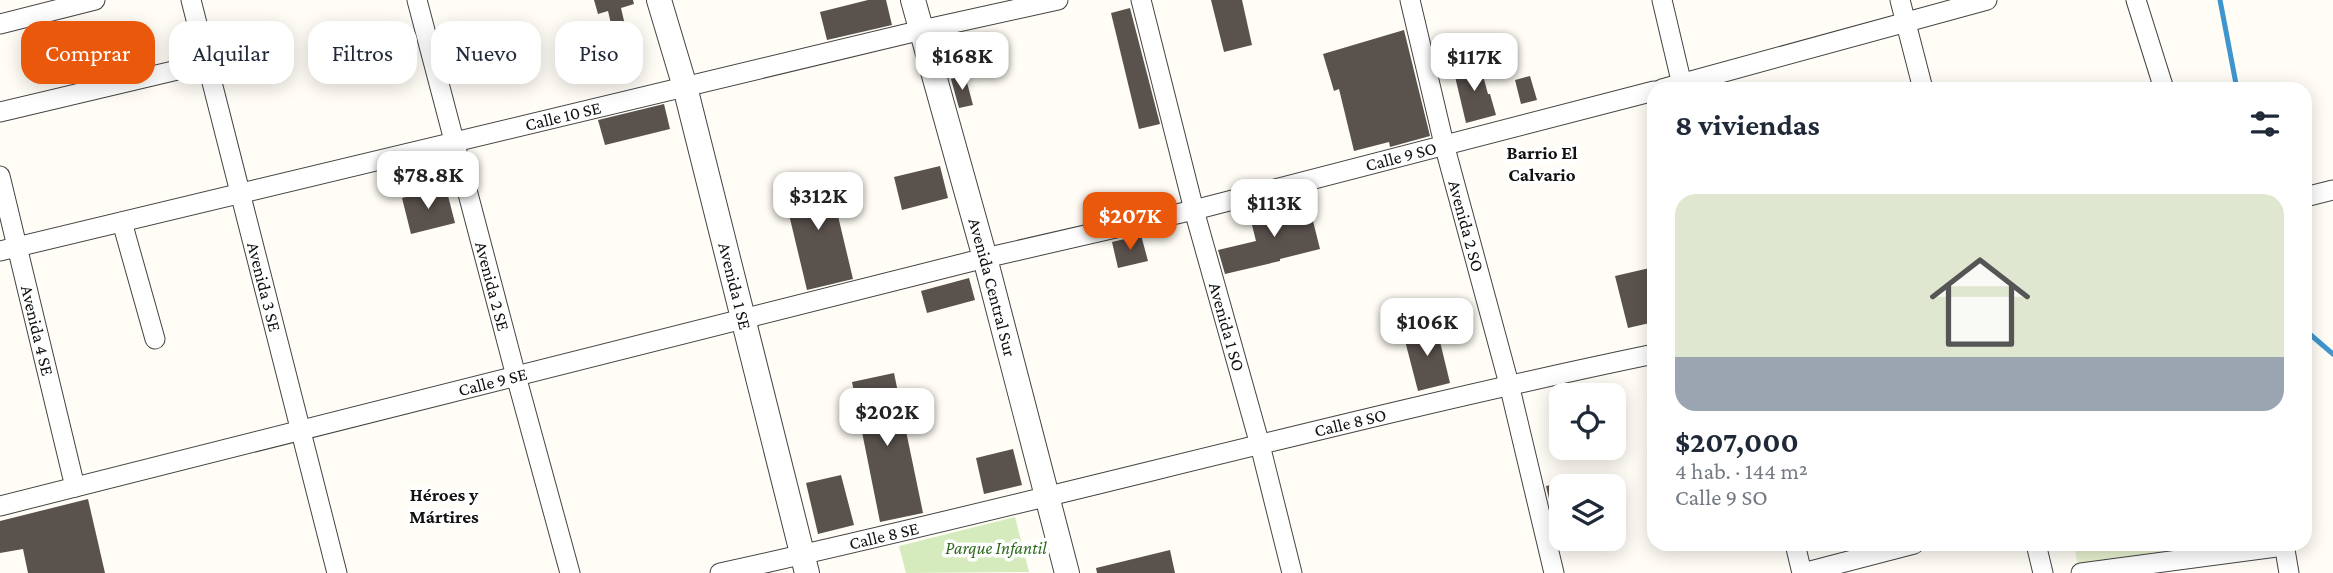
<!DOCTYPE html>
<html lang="es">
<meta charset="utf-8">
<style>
body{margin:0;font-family:"Crimson Pro",serif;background:#f6f6f7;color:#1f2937;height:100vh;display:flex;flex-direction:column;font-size:26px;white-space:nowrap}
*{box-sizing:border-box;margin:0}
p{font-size:23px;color:#747a83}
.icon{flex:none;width:38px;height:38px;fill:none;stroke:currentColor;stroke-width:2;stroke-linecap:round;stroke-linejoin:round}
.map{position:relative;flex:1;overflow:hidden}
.side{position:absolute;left:1647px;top:82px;width:665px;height:469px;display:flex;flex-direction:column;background:#fff;border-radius:21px;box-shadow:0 4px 18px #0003}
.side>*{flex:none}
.guide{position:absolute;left:21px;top:21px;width:665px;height:63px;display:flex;gap:14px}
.fabs{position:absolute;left:1549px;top:383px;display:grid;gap:14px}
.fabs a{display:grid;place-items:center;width:77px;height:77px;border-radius:14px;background:#fff;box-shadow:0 4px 18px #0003;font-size:35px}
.price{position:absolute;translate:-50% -60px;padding:0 16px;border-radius:14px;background:#fff;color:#222;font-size:23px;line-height:46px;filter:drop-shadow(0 2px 4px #0008)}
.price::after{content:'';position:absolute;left:50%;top:42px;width:21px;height:16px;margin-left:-10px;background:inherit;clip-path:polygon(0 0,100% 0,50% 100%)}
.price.on{background:#ea580c;color:#fff}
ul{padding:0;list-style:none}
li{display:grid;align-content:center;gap:14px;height:371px;padding:0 28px}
li span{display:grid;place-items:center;height:217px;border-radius:21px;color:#555}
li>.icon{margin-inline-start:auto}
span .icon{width:126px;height:126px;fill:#fffc;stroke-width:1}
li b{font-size:30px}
h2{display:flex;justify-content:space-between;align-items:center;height:84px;padding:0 28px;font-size:30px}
.chip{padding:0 24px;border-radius:21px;background:#fff;box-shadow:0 4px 18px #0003;font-size:24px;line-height:63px}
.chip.on{background:#ea580c;color:#fff}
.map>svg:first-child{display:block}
.green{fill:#d5ebbd}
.pitch{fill:#e6f2cf}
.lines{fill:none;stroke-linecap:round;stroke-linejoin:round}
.stream{stroke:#3f96cf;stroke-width:5}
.building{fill:#5a524d}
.minor-casing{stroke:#444;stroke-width:21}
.tertiary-casing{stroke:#444;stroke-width:26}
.minor{stroke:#fff;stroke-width:19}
.tertiary{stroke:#fff;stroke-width:24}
.labels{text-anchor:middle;stroke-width:7;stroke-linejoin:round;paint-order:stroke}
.street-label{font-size:18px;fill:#111;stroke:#fff}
.park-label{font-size:18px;font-style:italic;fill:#2f6b1f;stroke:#fff}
.neighbourhood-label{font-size:19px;font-weight:bold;fill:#111;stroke:#fff}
</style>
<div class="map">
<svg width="2333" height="573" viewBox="0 0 2333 573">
<rect width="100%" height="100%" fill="#fffdf5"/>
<!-- green -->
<polygon class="green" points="1015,517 1029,572 906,573 899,546"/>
<!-- pitch -->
<polygon class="pitch" points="2074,544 2213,544 2078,567"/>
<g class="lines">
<!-- stream -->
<g class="stream">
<polyline points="2220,0 2237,89"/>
<polyline points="2305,330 2333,354"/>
</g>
</g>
<!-- building -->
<g class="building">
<polygon points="594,0 633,0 634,4 621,8 625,25 612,28 608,11 598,14"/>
<polygon points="868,0 886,0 892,25 827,40 820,12"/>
<polygon points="1211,0 1242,0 1252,45 1224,52"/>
<polygon points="1130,8 1160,124 1139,129 1111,13"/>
<polygon points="75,29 85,79 63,84 53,33"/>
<polygon points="1404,30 1430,136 1390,147 1389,142 1354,151 1339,89 1334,91 1323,54"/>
<polygon points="1479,61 1488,94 1490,94 1496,115 1466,123 1453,68"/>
<polygon points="965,75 973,105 959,108 951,79"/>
<polygon points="1530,76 1537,100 1521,104 1515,80"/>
<polygon points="664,104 670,129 605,145 598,120"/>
<polygon points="940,166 948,198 902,210 894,177"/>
<polygon points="828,174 853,279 807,290 782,185"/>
<polygon points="446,188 455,223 411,234 402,198"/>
<polygon points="1308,201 1320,249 1280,259 1280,261 1225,274 1218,250 1256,241 1250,217"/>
<polygon points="1141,235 1148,261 1118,268 1112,242"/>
<polygon points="1654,267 1654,322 1628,328 1615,276"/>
<polygon points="969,278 975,300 927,313 921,291"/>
<polygon points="1436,325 1450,383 1418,391 1403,333"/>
<polygon points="894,373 923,513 880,522 852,382"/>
<polygon points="1013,449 1022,485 984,494 976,458"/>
<polygon points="841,475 854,525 818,534 806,483"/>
<polygon points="1561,483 1561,540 1559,541 1546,486"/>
<polygon points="88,499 105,573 28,573 23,549 0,553 0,521"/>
<polygon points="1170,550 1175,573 1097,573 1096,568"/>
</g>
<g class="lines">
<!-- minor casing -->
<g class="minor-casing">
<g id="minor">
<path id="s1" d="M191 0 337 573"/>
<path id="s2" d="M417 0 516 376 570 573"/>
<path id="s3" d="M1141 0 1194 210 1260 445 1292 573"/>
<path id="s4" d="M1410 0 1444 144 1509 384 1554 573"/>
<polyline points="1662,0 1683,89"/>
<polyline points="1900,0 1923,89"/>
<polyline points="2136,0 2164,89"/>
<polyline points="0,24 95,0"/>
<polyline points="1662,89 1987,0"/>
<polyline points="0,112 207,63"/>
<path id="s5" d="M0 176 75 487"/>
<polyline points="2305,197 2333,190"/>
<polyline points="122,222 155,339"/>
<path id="s6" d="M0 251 922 30 1058 0"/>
<path id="s7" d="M0 506 985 258 1194 210 1654 91"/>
<polyline points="1795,544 1802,573"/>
<polyline points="2036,544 2043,573"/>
<polyline points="2284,544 2289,573"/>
<path id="s8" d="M720 573C1032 505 1341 419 1654 354"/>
<polyline points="1803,573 1914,544"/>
<polyline points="2081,573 2284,546"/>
</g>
</g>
<!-- tertiary casing -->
<g class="tertiary-casing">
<g id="tertiary">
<path id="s9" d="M659 0 685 87 807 573"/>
<path id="s10" d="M913 0 985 258 1067 573"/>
</g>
</g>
<!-- minor -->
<use href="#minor" class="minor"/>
<!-- tertiary -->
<use href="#tertiary" class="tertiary"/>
</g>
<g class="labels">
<!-- street labels -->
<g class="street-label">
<text dy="6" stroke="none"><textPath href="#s6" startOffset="579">Calle 10 SE</textPath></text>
<text dy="6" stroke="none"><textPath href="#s7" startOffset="1444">Calle 9 SO</textPath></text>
<text dy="6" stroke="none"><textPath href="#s4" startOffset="233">Avenida 2 SO</textPath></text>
<text dy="6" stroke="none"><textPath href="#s9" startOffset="296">Avenida 1 SE</textPath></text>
<text dy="6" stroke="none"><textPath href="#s10" startOffset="298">Avenida Central Sur</textPath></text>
<text dy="6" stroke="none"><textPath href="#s1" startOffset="296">Avenida 3 SE</textPath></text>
<text dy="6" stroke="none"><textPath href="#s2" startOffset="296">Avenida 2 SE</textPath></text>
<text dy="6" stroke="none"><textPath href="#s3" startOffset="338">Avenida 1 SO</textPath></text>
<text dy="6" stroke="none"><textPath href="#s5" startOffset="159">Avenida 4 SE</textPath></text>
<text dy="6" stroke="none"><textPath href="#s7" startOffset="508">Calle 9 SE</textPath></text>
<text dy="6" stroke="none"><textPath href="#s8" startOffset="648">Calle 8 SO</textPath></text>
<text dy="6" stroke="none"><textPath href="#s8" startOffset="168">Calle 8 SE</textPath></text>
</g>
<!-- park labels -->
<g class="park-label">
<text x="996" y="554">Parque Infantil</text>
</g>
<!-- neighbourhood labels -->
<g class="neighbourhood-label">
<text x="1542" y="159">Barrio El<tspan x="1542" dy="22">Calvario</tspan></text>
<text x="444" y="501">Héroes y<tspan x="444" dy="22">Mártires</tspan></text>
</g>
</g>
</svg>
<div class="fabs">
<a><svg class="icon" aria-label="locate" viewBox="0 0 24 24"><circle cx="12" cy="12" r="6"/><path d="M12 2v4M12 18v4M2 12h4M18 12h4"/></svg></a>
<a><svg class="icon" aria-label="layers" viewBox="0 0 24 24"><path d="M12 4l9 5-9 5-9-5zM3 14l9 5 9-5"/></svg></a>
</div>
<b class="price" style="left:962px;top:92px">$168K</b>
<b class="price" style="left:1474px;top:93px">$117K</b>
<b class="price" style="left:428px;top:211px">$78.8K</b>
<b class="price" style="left:818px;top:232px">$312K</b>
<b class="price" style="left:1274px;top:239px">$113K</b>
<b class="price on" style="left:1130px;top:252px">$207K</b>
<b class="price" style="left:1427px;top:358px">$106K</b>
<b class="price" style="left:887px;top:448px">$202K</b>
<div class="guide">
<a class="chip on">Comprar</a>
<a class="chip">Alquilar</a>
<a class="chip">Filtros</a>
<a class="chip">Nuevo</a>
<a class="chip">Piso</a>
</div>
<section class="side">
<h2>8 viviendas<svg class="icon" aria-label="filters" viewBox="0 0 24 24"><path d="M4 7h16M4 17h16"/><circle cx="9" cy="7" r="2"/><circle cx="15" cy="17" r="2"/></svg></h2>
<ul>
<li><span style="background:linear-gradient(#dfe7d0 75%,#9aa5b1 0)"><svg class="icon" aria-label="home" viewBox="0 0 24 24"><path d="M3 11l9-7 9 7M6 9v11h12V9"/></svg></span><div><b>$207,000</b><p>4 hab. · 144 m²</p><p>Calle 9 SO</p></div></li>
</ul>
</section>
</div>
